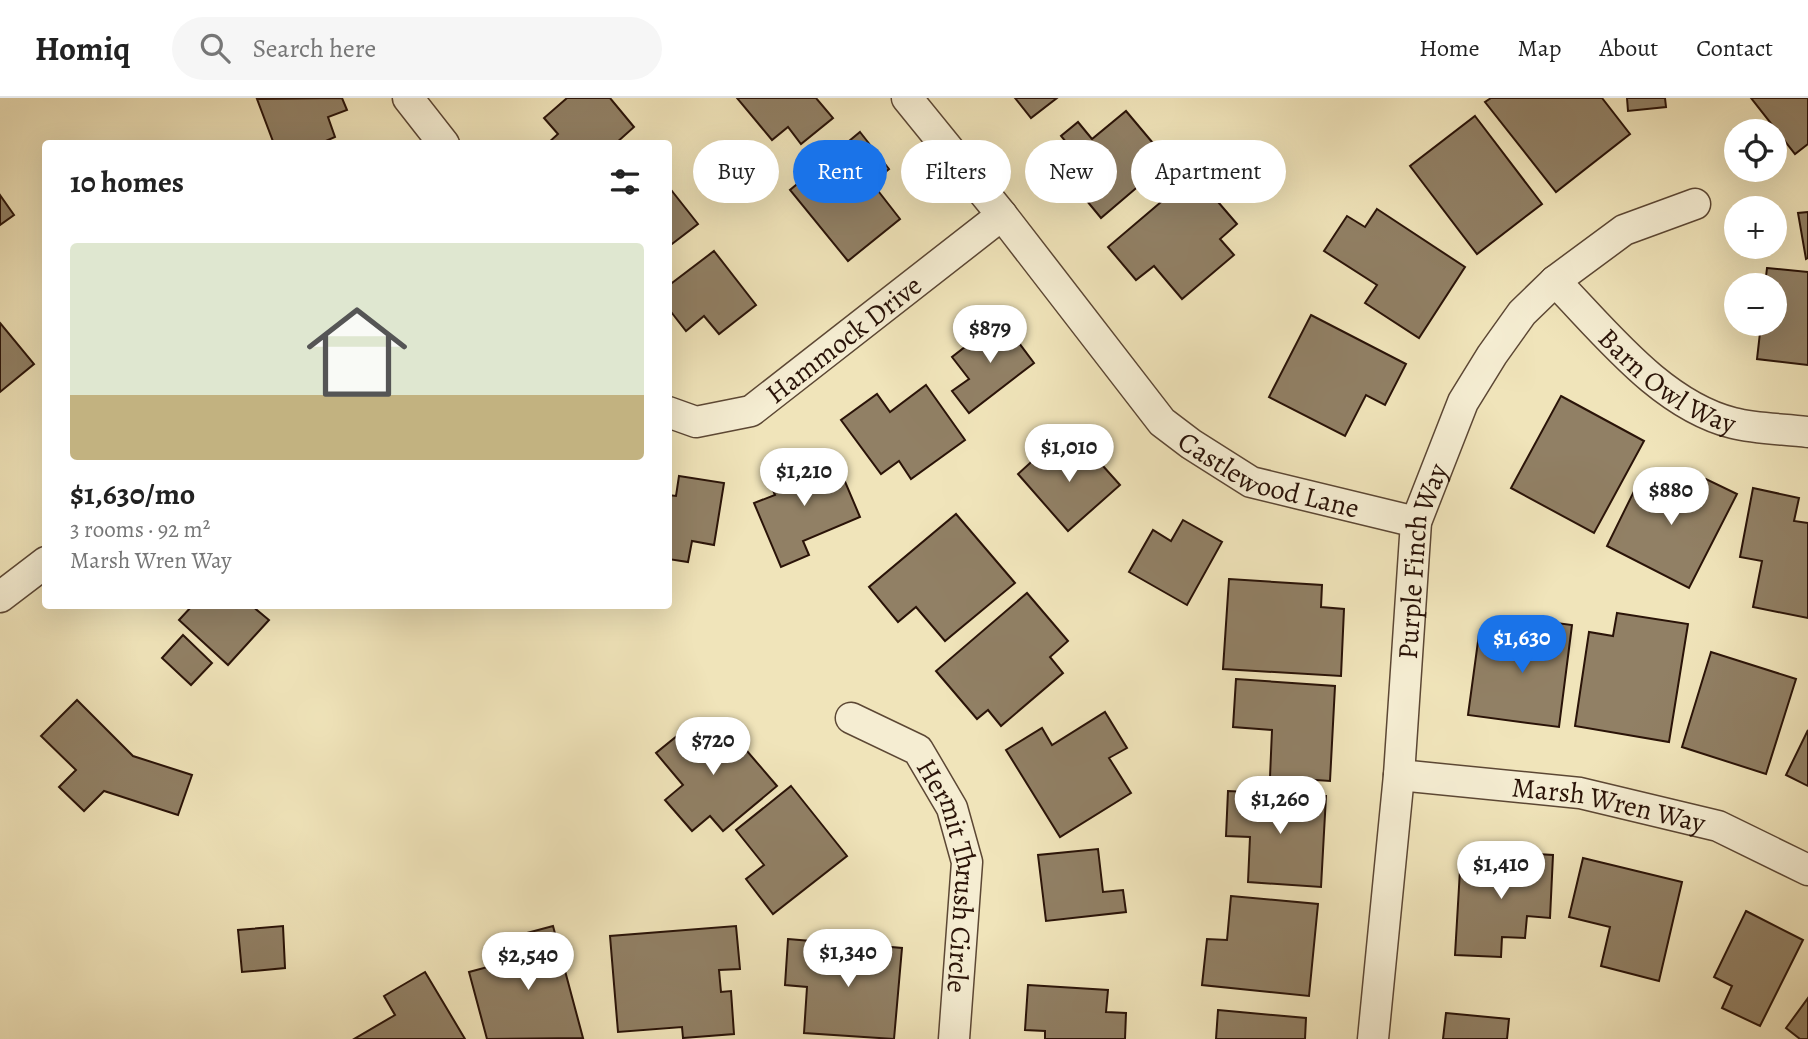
<!DOCTYPE html>
<meta charset="utf-8">
<style>
body{margin:0;font-family:Alegreya,serif;background:#f6f6f6;color:#222;height:100vh;display:flex;flex-direction:column;font-size:26px;white-space:nowrap}
*{box-sizing:border-box;margin:0}
p{font-size:23px;color:#767676}
.icon{flex:none;width:38px;height:38px;fill:none;stroke:currentColor;stroke-width:2;stroke-linecap:round;stroke-linejoin:round}
.map{position:relative;flex:1;overflow:hidden}
.drawer{position:absolute;left:42px;top:42px;width:630px;height:469px;display:flex;flex-direction:column;background:#fff;border-radius:7px;box-shadow:0 7px 28px #0002}
.drawer>*{flex:none}
.banner{position:absolute;left:693px;top:42px;width:665px;height:63px;display:flex;gap:14px}
.controls{position:absolute;left:1724px;top:21px;display:grid;gap:14px}
.controls a{display:grid;place-items:center;width:63px;height:63px;border-radius:50%;background:#fff;box-shadow:0 7px 28px #0002;font-size:35px}
.price{position:absolute;translate:-50% -60px;padding:0 16px;border-radius:24px;background:#fff;color:#222;font-size:23px;line-height:46px;filter:drop-shadow(0 2px 4px #0008)}
.price::after{content:'';position:absolute;left:50%;top:42px;width:21px;height:16px;margin-left:-10px;background:inherit;clip-path:polygon(0 0,100% 0,50% 100%)}
.price.on{background:#1a73e8;color:#fff}
ul{padding:0;list-style:none}
li{display:grid;align-content:center;gap:14px;height:371px;padding:0 28px}
li span{display:grid;place-items:center;height:217px;border-radius:7px;color:#555}
li>.icon{margin-inline-start:auto}
span .icon{width:126px;height:126px;fill:#fffc;stroke-width:1}
li b{font-size:30px}
h2{display:flex;justify-content:space-between;align-items:center;height:84px;padding:0 28px;font-size:30px}
.pill{padding:0 24px;border-radius:32px;background:#fff;box-shadow:0 7px 28px #0002;font-size:24px;line-height:63px}
.pill.on{background:#1a73e8;color:#fff}
header{display:flex;align-items:center;gap:42px;box-sizing:border-box;height:98px;padding:0 35px;background:#fff;border-bottom:2px solid #e0e0e0}
header strong{font-size:33px}
nav{display:flex;gap:38px;margin-inline-start:auto;font-size:24px}
.search{width:490px;height:63px;background:#f6f6f6;display:flex;align-items:center;gap:18px;box-sizing:border-box;padding:0 24px;border-radius:38px;color:#767676;font-size:26px}
.map>svg:first-child{display:block}
.building{fill:#918065;stroke:#2a1308;stroke-width:2}
.lines{fill:none;stroke-linecap:round;stroke-linejoin:round}
.street-casing{stroke:#5c4734;stroke-width:33}
.street{stroke:#f5edd2;stroke-width:30}
.labels{text-anchor:middle;stroke-width:7;stroke-linejoin:round;paint-order:stroke}
.street-label{font-size:28px;fill:#2a1308;stroke:#f5edd2}
</style>
<header>
<strong>Homiq</strong>
<div class="search"><svg class="icon" aria-label="search" viewBox="0 0 24 24"><circle cx="10" cy="10" r="6"/><path d="M15 15l6 6"/></svg>Search here</div>
<nav><a>Home</a><a>Map</a><a>About</a><a>Contact</a></nav>
</header>
<div class="map">
<svg width="1808" height="941" viewBox="0 0 1808 941">
<rect width="100%" height="100%" fill="#f0e4ba"/>
<filter id="stains"><feTurbulence type="fractalNoise" baseFrequency=".00286" numOctaves="4"/><feColorMatrix values="0 0 0 0 .2 0 0 0 0 .09 0 0 0 0 .02 0 0 0 .5 -.17"/></filter>
<radialGradient id="worn" r=".72"><stop offset=".6" stop-color="#630" stop-opacity="0"/><stop offset="1" stop-color="#630" stop-opacity=".3"/></radialGradient>
<!-- building -->
<g class="building">
<polygon points="342,0 347,12 328,19 335,39 319,46 274,46 257,1"/>
<polygon points="567,0 610,0 634,29 615,46 547,46 558,36 544,20"/>
<polygon points="737,0 816,0 833,20 801,46 788,29 772,42"/>
<polygon points="1015,0 1057,0 1031,20"/>
<polygon points="1491,0 1602,0 1630,36 1556,94 1485,4"/>
<polygon points="1627,0 1665,0 1666,9 1628,13"/>
<polygon points="1751,0 1808,0 1808,46 1795,56"/>
<polygon points="1126,13 1168,63 1101,120 1059,69 1075,55 1061,38 1078,24 1092,41"/>
<polygon points="1475,18 1542,106 1477,156 1410,68"/>
<polygon points="860,34 889,71 872,85 900,121 848,163 790,92"/>
<polygon points="1194,76 1237,126 1220,141 1234,157 1182,201 1154,168 1136,182 1108,149"/>
<polygon points="668,88 698,126 668,149"/>
<polygon points="0,97 14,117 0,127"/>
<polygon points="1377,111 1465,169 1419,240 1365,205 1377,187 1324,153 1347,118 1365,129"/>
<polygon points="1808,114 1808,160 1806,161 1798,115"/>
<polygon points="714,153 756,207 719,236 704,218 686,233 668,210 668,188"/>
<polygon points="1767,170 1808,174 1808,267 1757,261 1761,226 1774,226 1774,187 1765,187"/>
<polygon points="1311,217 1406,266 1385,307 1366,297 1345,338 1269,299"/>
<polygon points="1001,221 1034,265 969,315 952,293 969,281 952,259"/>
<polygon points="0,225 34,266 0,294"/>
<polygon points="926,287 965,342 911,381 899,363 881,376 841,322 877,296 890,314"/>
<polygon points="1561,298 1644,343 1594,435 1511,390"/>
<polygon points="1052,345 1069,364 1086,349 1120,387 1068,433 1018,376"/>
<polygon points="802,360 810,379 838,367 860,419 803,443 809,457 781,469 754,405 775,397 766,375"/>
<polygon points="1643,375 1695,402 1706,381 1737,396 1689,490 1607,448"/>
<polygon points="679,378 724,385 714,447 692,443 688,464 668,461 668,397 676,398"/>
<polygon points="1753,390 1799,400 1794,423 1808,425 1808,520 1753,509 1762,463 1740,459"/>
<polygon points="956,416 1015,485 945,543 916,509 898,524 869,489"/>
<polygon points="1183,422 1222,444 1187,507 1129,474 1153,432 1171,443"/>
<polygon points="1229,481 1322,487 1321,509 1344,511 1341,578 1223,571"/>
<polygon points="1027,495 1068,543 1050,559 1063,575 1001,628 988,612 977,621 936,573"/>
<polygon points="192,508 252,508 269,522 228,567 179,522"/>
<polygon points="1617,515 1688,526 1669,644 1575,628 1589,534 1613,538"/>
<polygon points="1527,521 1572,527 1559,629 1468,617 1479,536 1524,542"/>
<polygon points="183,537 212,565 191,587 162,560"/>
<polygon points="1711,554 1796,581 1766,676 1682,649"/>
<polygon points="1236,581 1335,588 1330,683 1270,679 1272,632 1233,629"/>
<polygon points="77,602 133,658 192,677 178,717 104,693 84,713 59,689 76,672 41,638"/>
<polygon points="1105,614 1127,650 1109,660 1131,695 1060,739 1006,652 1042,630 1052,647"/>
<polygon points="693,625 706,641 723,625 777,688 723,733 710,718 692,733 665,702 683,687 656,655"/>
<polygon points="1808,632 1808,688 1786,677"/>
<polygon points="791,688 847,758 773,816 746,781 764,767 736,732"/>
<polygon points="1228,693 1326,698 1321,789 1248,784 1250,739 1226,738"/>
<polygon points="1098,751 1103,794 1123,792 1126,814 1046,823 1038,757"/>
<polygon points="1484,753 1553,757 1550,820 1527,818 1525,840 1502,839 1501,859 1455,857 1460,772 1483,774"/>
<polygon points="1583,760 1682,784 1659,883 1601,868 1610,829 1569,819"/>
<polygon points="1231,798 1318,806 1309,898 1202,887 1207,841 1227,842"/>
<polygon points="1746,813 1803,842 1760,928 1722,910 1732,888 1714,879"/>
<polygon points="283,828 285,870 242,874 238,832"/>
<polygon points="553,828 583,940 487,941 469,874 514,862 508,840"/>
<polygon points="736,828 740,871 719,872 721,894 731,893 734,936 683,940 682,929 618,934 610,838"/>
<polygon points="788,841 811,843 809,866 832,868 834,844 902,850 894,941 804,935 807,889 785,887"/>
<polygon points="425,874 465,941 354,941 395,917 384,898"/>
<polygon points="1028,887 1108,892 1106,914 1126,915 1125,941 1045,941 1045,933 1025,932"/>
<polygon points="1808,900 1808,941 1800,941 1786,930"/>
<polygon points="1218,912 1306,920 1305,941 1216,941"/>
<polygon points="1446,915 1509,921 1507,941 1443,941"/>
</g>
<g class="lines">
<!-- street casing -->
<g class="street-casing">
<g id="street">
<polyline points="408,0 444,46"/>
<path id="s1" d="M907 0 1002 117 1162 324 1191 346 1251 384 1416 424"/>
<path id="s2" d="M1555 183C1605 234 1661 307 1733 325 1757 331 1784 331 1808 334"/>
<path id="s3" d="M668 314 696 324 751 313 1002 117"/>
<polyline points="0,499 46,464"/>
<path id="s4" d="M851 620 918 652 952 710 967 764 954 941"/>
<path id="s5" d="M1399 677 1580 695 1718 728 1808 772"/>
<path id="s6" d="M1373 941 1399 677 1416 424 1463 304 1492 257 1522 215 1555 183 1624 132 1695 106"/>
</g>
</g>
<!-- street -->
<use href="#street" class="street"/>
</g>
<g class="labels">
<!-- street labels -->
<g class="street-label">
<text dy="10" stroke="none"><textPath href="#s3" startOffset="203">Hammock Drive</textPath></text>
<text dy="10" stroke="none"><textPath href="#s2" startOffset="152">Barn Owl Way</textPath></text>
<text dy="10" stroke="none"><textPath href="#s1" startOffset="534">Castlewood Lane</textPath></text>
<text dy="10" stroke="none"><textPath href="#s6" startOffset="481">Purple Finch Way</textPath></text>
<text dy="10" stroke="none"><textPath href="#s5" startOffset="212">Marsh Wren Way</textPath></text>
<text dy="10" stroke="none"><textPath href="#s4" startOffset="208">Hermit Thrush Circle</textPath></text>
</g>
</g>
<rect width="100%" height="100%" filter="url(#stains)"/>
<rect width="100%" height="100%" fill="url(#worn)"/>
</svg>
<div class="controls">
<a><svg class="icon" aria-label="locate" viewBox="0 0 24 24"><circle cx="12" cy="12" r="6"/><path d="M12 2v4M12 18v4M2 12h4M18 12h4"/></svg></a>
<a>+</a>
<a>−</a>
</div>
<b class="price" style="left:990px;top:267px">$879</b>
<b class="price" style="left:1069px;top:386px">$1,010</b>
<b class="price" style="left:804px;top:410px">$1,210</b>
<b class="price" style="left:1671px;top:429px">$880</b>
<b class="price on" style="left:1522px;top:577px">$1,630</b>
<b class="price" style="left:713px;top:679px">$720</b>
<b class="price" style="left:1280px;top:738px">$1,260</b>
<b class="price" style="left:1501px;top:803px">$1,410</b>
<b class="price" style="left:848px;top:891px">$1,340</b>
<b class="price" style="left:528px;top:894px">$2,540</b>
<div class="banner">
<a class="pill">Buy</a>
<a class="pill on">Rent</a>
<a class="pill">Filters</a>
<a class="pill">New</a>
<a class="pill">Apartment</a>
</div>
<section class="drawer">
<h2>10 homes<svg class="icon" aria-label="filters" viewBox="0 0 24 24"><path d="M4 7h16M4 17h16"/><circle cx="9" cy="7" r="2"/><circle cx="15" cy="17" r="2"/></svg></h2>
<ul>
<li><span style="background:linear-gradient(#dfe7d0 70%,#c2b280 0)"><svg class="icon" aria-label="home" viewBox="0 0 24 24"><path d="M3 11l9-7 9 7M6 9v11h12V9"/></svg></span><div><b>$1,630/mo</b><p>3 rooms · 92 m²</p><p>Marsh Wren Way</p></div></li>
</ul>
</section>
</div>
